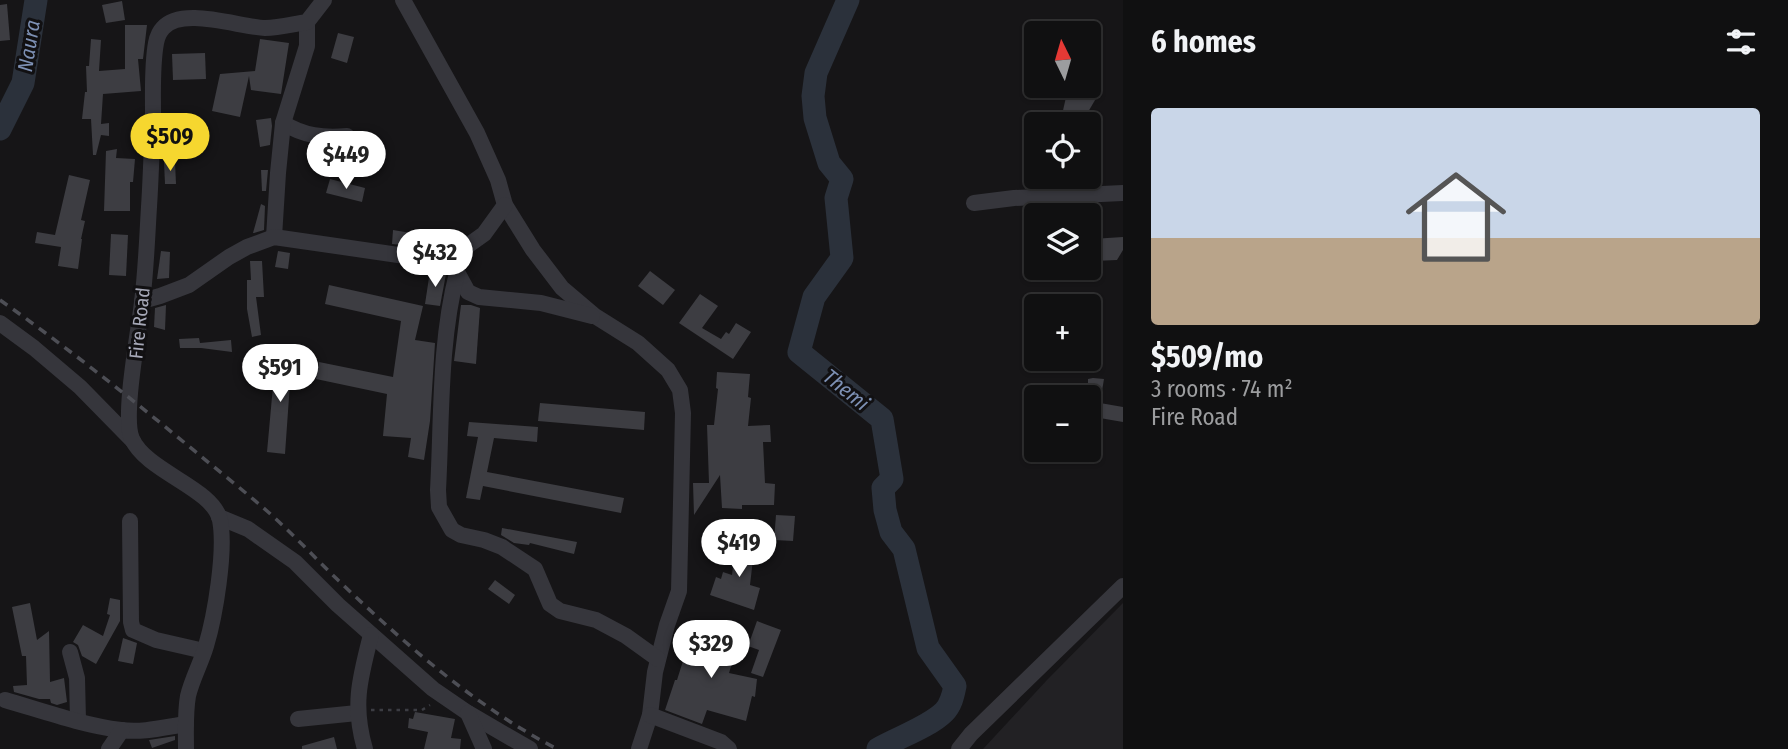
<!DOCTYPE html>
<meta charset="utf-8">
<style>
body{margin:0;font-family:"Fira Sans Condensed",sans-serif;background:#1e1e1f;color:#f1f3f6;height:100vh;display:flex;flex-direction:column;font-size:26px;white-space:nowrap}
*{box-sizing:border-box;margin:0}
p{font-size:23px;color:#9c9d9f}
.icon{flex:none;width:38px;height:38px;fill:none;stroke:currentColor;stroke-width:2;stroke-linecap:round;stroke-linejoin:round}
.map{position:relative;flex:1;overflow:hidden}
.drawer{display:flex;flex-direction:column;background:#101011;width:665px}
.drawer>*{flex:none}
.needle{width:46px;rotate:355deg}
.buttons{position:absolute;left:1024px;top:21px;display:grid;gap:14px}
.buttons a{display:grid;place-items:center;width:77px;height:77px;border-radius:7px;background:#101011;box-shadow:0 2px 5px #0004,0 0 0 2px #303031;font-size:35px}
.price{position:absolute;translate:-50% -60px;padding:0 16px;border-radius:24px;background:#fff;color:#222;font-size:23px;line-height:46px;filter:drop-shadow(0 2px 4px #0008)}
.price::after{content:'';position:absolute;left:50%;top:42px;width:21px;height:16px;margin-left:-10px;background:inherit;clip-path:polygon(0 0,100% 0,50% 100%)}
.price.active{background:#f6d72f;color:#111}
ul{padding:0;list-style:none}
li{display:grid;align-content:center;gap:14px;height:371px;padding:0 28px}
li+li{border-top:2px solid #303031}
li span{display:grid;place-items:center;height:217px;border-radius:7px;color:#555}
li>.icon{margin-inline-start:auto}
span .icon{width:126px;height:126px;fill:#fffc;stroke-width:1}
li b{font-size:30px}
h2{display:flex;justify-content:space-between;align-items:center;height:84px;padding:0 28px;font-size:30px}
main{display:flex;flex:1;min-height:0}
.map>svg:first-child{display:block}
.built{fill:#222124}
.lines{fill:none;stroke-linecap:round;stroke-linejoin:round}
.river{stroke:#2b313b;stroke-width:23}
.building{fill:#3d3d42}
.path{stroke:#3c3d43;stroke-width:2.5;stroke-dasharray:3.5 5;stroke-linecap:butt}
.minor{stroke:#36363c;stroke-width:16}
.rail{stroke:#4d4e55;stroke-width:3.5;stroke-dasharray:9 7;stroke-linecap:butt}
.labels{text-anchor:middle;stroke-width:6;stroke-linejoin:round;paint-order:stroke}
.street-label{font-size:19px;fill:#a7a9b8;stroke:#111012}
.water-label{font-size:21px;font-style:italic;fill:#7d90b4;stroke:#111012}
</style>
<main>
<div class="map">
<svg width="1123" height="749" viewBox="0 0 1123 749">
<rect width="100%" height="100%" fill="#161517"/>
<!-- built -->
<polygon class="built" points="1123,603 1123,749 983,749 1047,680"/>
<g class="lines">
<!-- river -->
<g class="river">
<path d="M848 0 816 73 813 96 815 118 829 163 842 179 836 198 842 258 814 297 799 352 882 419 892 479 883 488 885 510 891 532 904 549 928 648 955 686C953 696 951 705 944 712 929 727 897 738 878 749"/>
<polyline points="0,129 23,83 36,0"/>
</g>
</g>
<!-- building -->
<g class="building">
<polygon points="122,1 125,20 106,23 102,5"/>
<polygon points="7,4 10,40 0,41 0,5"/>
<polygon points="125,25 147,25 143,59 138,59 141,91 103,94 101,124 109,123 109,136 101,135 96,155 93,155 91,119 82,119 85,92 87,92 86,66 89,66 91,39 101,40 99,71 125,69"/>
<polygon points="338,33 354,37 347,63 331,58"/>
<polygon points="260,39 289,43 281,94 251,90 249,76 240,117 212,111 220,74 255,71"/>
<polygon points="205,53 206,79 173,80 172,54"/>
<polygon points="1068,88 1098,95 1081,124 1060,124"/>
<polygon points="271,118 272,126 270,145 260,147 256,120"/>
<polygon points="167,119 183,119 184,146 168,146"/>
<polygon points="117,149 116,158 135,159 133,182 130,182 130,211 104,211 106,151"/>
<polygon points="164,162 175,162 176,184 165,184"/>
<polygon points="261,170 268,170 266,191 262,191"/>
<polygon points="69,175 90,180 81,220 85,221 81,239 82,239 78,269 58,266 61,247 35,243 37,232 55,235"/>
<polygon points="330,179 365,188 362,202 326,193"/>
<polygon points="261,204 265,206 264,230 254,233 253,233"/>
<polygon points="393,230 417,234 413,246 392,244"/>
<polygon points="111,234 128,235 126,276 109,275"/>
<polygon points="1123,237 1123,250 1117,260 1094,261 1092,239"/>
<polygon points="161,251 170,252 169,278 157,279"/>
<polygon points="278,251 290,253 288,269 275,267"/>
<polygon points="250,261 262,261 264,297 256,297 261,335 252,337 247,309 247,280 251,280"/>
<polygon points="430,271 446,274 440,306 425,304"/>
<polygon points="650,271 675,290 663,305 638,286"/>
<polygon points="329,285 423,306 415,340 435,343 430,421 424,460 408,457 411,438 383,436 387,394 316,379 319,362 393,377 401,321 325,304"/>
<polygon points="700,294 718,306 702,328 721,339 726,332 729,334 736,323 751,332 733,359 679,323"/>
<polygon points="166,305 165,330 154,327 155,308"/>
<polygon points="461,305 471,305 480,308 476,364 454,361"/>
<polygon points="199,338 200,343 231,340 232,352 201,348 180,348 179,339"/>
<polygon points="273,354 291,355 290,383 285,454 267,452 274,375 272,375"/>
<polygon points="717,372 750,374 748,397 751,398 748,426 770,425 771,442 763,442 765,483 775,484 774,505 742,505 742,509 722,508 720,475 694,515 693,483 709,483 707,425 714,425 718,389 716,388"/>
<polygon points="1093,378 1104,379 1100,403 1123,407 1123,422 1088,416 1088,379"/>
<polygon points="540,403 645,412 644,430 538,421"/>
<polygon points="469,422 538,427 537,442 494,438 487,472 624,498 621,513 483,486 480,500 466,498 478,437 467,436"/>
<polygon points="776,515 795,516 793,541 774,540"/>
<polygon points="502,528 577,542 574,554 530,543 529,545 514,543 501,535"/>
<polygon points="736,540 755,542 750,585 760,588 754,610 710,595 716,577 721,579 723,572 732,575"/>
<polygon points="495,580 515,595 509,604 488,589"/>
<polygon points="110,598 120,600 120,621 96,664 82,656 78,645 73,642 83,625 103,636 110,615 107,614"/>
<polygon points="30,603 37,640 49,631 50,682 64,678 67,702 57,705 51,703 50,699 39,699 14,692 13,686 27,685 26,656 22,656 12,607"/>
<polygon points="757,621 781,630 763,677 751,673 759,650 748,646"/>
<polygon points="694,626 739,640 729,673 757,679 755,697 752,696 746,721 707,710 702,724 665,710 675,680 677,680"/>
<polygon points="123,638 137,643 133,664 118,661"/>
<polygon points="415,712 455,719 451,738 461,739 460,749 424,749 428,732 408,728 409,718 413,719"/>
<polygon points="175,736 175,740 152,748 149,740"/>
<polygon points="334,737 337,749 302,749 302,746"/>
</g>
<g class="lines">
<!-- path -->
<polyline class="path" points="371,710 422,710 430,705"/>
<!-- minor -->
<g class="minor">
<polyline points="403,0 477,133 498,180 505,205 533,250 562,288 595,316 638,343 668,370 680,390 683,413 679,591 667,625 655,672 650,715 639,749"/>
<path d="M283 123C304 136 323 138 347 136"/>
<polyline points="974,203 1014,198 1123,193"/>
<polyline points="274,237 278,173 283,123 307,46 307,22"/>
<polyline points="456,270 468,292 479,297 541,303 592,316"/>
<path d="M457 273C439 344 442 417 438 490L439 507 452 530 461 535 484 540 502 547 535 569 550 604 560 611 596 620 626 636 658 659"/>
<polyline points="142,301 160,296 189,285 229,257 247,247 274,237 412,257 449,255 463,249 484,234 505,205"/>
<polyline points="0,323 34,348 80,387 133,441"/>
<polyline points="219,517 248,529 295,562 338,605 433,689 468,713 530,749"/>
<polyline points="130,521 131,622 133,630 156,640 204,651"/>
<polyline points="70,652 77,678 78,720"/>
<path d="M5 700C43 711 82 725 121 730 143 733 165 727 186 724"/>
<polyline points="468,713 484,749"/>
<polyline points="650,715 721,742 729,749"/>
<polyline points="298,719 357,713"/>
<polyline points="109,749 122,730"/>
<path d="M186 749C186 732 185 713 188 696 192 679 201 663 206 646 215 616 226 551 220 520 213 488 147 472 132 439 122 418 139 330 142 302 146 271 147 239 149 207 151 175 152 143 153 112 153 89 152 65 156 43 157 38 159 32 163 28 182 6 239 27 265 28 280 28 293 24 307 22L324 0"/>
<path d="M365 749C352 705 360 678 371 635"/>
<polyline points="959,749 971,734 1123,586"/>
</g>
<!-- rail -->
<path class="rail" d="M0 300C68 348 133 400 197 453 220 472 244 491 267 511 292 533 315 558 339 581 406 645 475 706 557 749"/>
</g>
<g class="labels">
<!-- street labels -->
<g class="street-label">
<text transform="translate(139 323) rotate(-84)" y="7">Fire Road</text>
</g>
<!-- water labels -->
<g class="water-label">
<text transform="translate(29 46) rotate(-81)" y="7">Naura</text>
<text transform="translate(846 390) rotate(39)" y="7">Themi</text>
</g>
</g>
</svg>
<div class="buttons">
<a><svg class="needle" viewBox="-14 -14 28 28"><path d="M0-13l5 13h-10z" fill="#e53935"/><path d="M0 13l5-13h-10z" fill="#9c9d9f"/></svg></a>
<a><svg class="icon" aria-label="locate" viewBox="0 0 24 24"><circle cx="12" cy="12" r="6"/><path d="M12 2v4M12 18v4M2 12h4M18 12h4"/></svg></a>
<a><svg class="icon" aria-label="layers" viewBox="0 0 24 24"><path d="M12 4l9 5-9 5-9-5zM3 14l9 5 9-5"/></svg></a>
<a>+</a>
<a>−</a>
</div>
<b class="price active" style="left:170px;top:173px">$509</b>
<b class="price" style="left:346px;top:191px">$449</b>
<b class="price" style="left:435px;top:289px">$432</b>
<b class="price" style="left:280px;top:404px">$591</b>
<b class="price" style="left:739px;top:579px">$419</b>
<b class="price" style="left:711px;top:680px">$329</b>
</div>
<section class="drawer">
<h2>6 homes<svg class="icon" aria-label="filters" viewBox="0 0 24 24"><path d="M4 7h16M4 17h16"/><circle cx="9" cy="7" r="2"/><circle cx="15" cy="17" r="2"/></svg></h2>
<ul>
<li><span style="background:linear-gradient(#c9d6e8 60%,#b9a48a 0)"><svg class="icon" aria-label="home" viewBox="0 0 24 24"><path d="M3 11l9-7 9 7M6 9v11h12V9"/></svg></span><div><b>$509/mo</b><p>3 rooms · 74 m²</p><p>Fire Road</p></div></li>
</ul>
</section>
</main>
